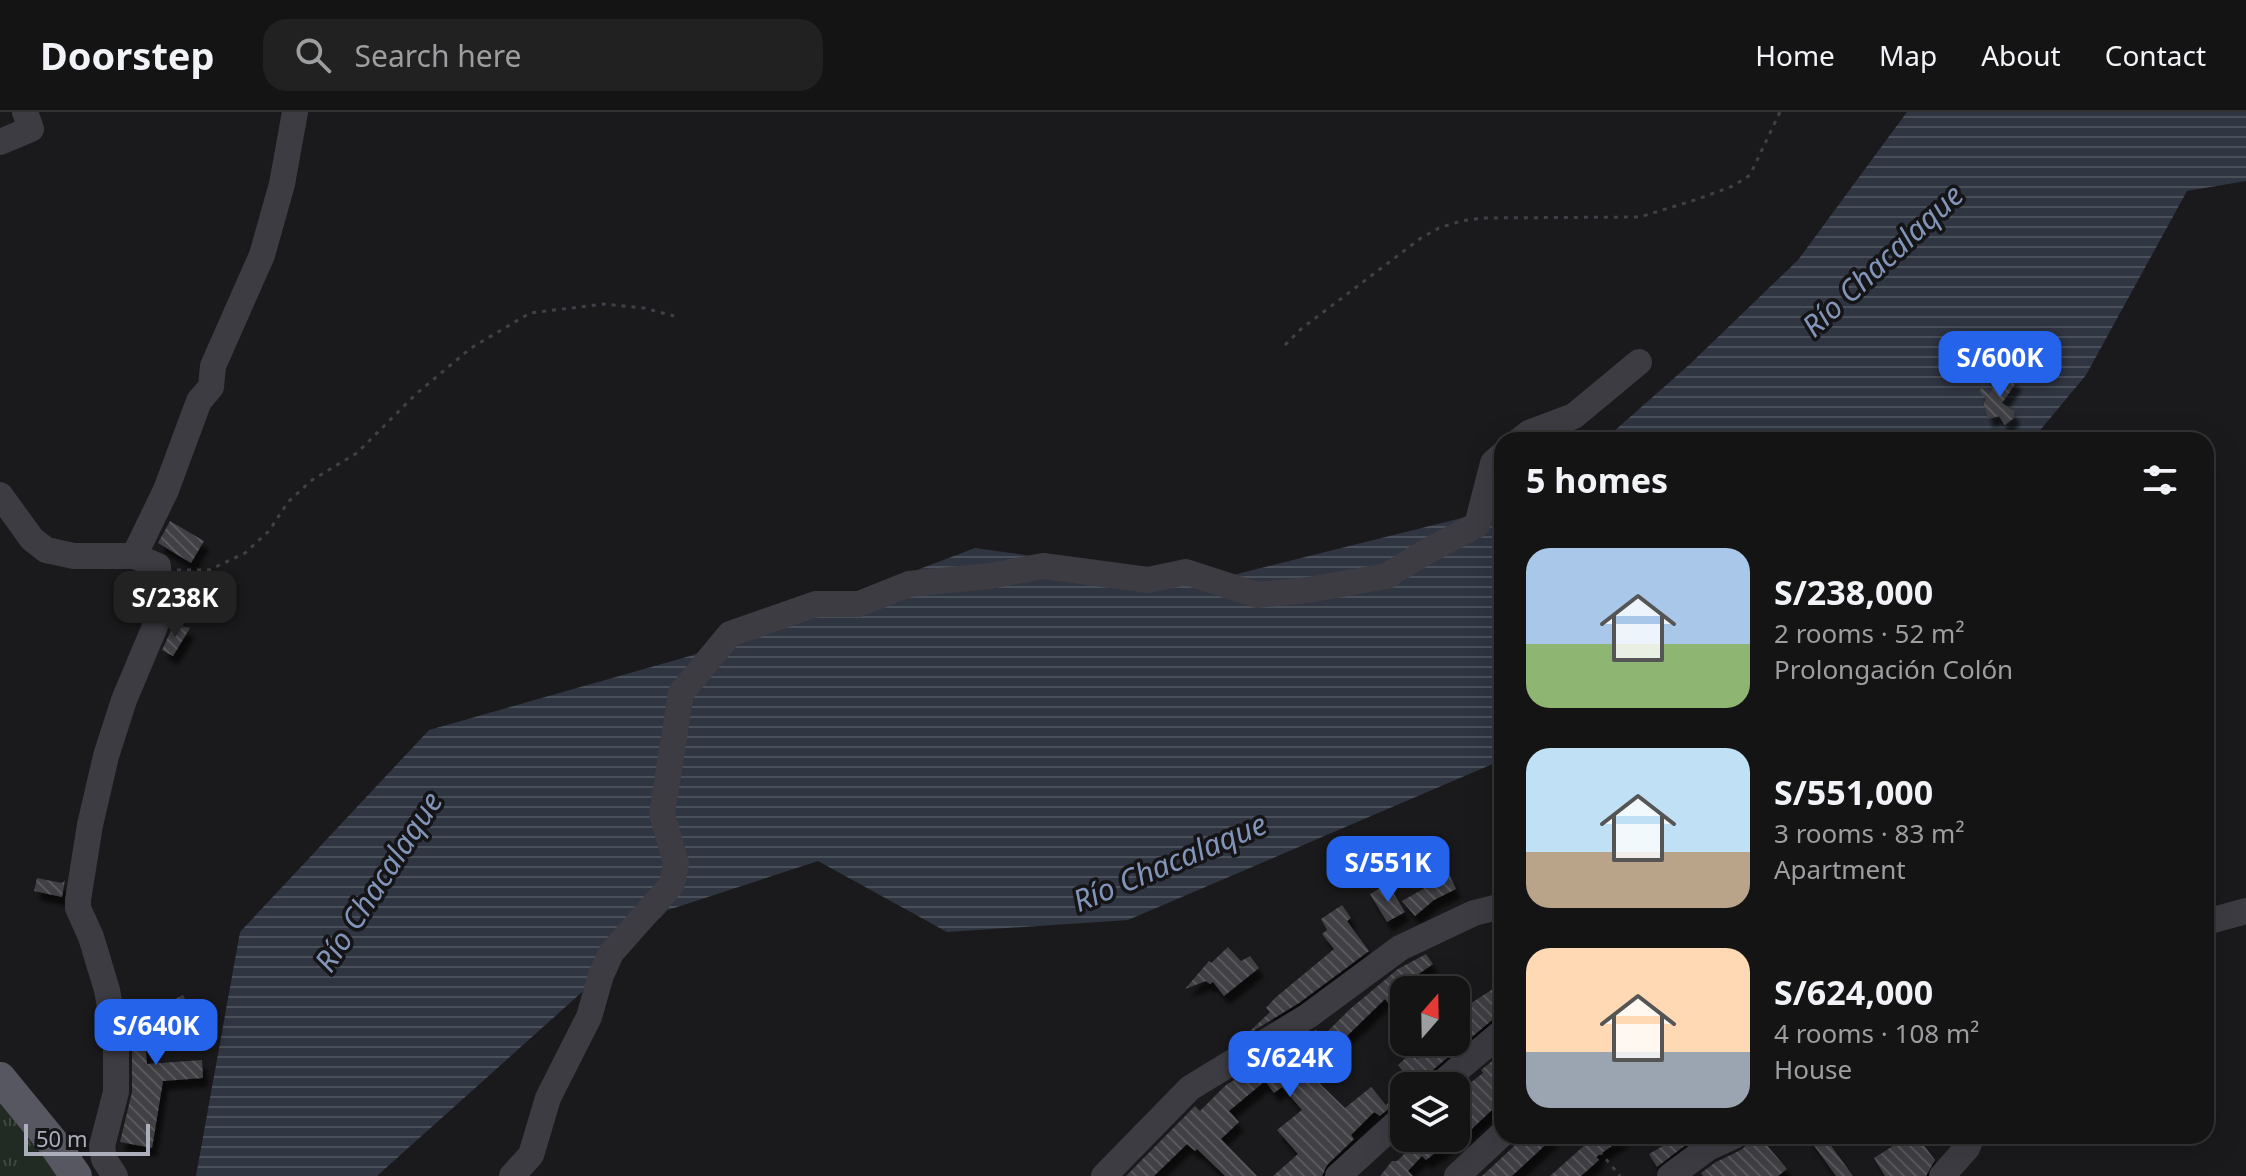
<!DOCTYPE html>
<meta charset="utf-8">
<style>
body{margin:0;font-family:"Noto Sans",sans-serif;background:#212122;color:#f1f3f6;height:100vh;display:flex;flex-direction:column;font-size:30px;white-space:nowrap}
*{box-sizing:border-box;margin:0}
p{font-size:26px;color:#9d9ea0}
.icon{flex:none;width:44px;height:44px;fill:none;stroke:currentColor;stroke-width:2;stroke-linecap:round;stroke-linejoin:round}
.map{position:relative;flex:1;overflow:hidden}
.drawer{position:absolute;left:1494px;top:320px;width:720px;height:712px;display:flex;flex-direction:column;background:#141415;border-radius:24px;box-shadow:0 8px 32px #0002,0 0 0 2px #333334}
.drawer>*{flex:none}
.needle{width:52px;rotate:20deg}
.buttons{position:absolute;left:1390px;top:864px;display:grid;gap:16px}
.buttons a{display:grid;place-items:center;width:80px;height:80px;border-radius:16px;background:#141415;box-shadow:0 8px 32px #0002,0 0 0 2px #333334;font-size:40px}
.scale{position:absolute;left:24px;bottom:20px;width:126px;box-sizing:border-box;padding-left:8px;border:4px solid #acaebc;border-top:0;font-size:22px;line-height:28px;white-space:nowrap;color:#acaebc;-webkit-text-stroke:6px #151417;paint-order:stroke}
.price{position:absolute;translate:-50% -68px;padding:0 18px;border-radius:16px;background:#2563eb;color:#fff;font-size:26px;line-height:52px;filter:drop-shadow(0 2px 4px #0008)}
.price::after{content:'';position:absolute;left:50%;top:48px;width:24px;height:18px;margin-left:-12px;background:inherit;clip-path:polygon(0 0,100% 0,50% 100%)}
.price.selected{background:#222;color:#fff}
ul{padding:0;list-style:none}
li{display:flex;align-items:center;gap:24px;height:200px;padding:0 32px}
li span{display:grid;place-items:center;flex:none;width:224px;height:160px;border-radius:24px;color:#555}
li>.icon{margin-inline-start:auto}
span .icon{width:96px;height:96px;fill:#fffc;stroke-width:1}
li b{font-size:34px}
h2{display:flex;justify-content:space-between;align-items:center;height:96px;padding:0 32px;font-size:34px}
header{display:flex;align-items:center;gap:48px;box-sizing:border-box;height:112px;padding:0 40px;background:#141415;border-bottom:2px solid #333334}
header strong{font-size:38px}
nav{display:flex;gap:44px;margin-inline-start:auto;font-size:28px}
.search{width:560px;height:72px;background:#212122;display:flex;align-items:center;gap:20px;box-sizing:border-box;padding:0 28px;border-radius:24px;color:#9d9ea0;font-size:30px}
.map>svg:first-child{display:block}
.grass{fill:url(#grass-tufts)}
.water{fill:url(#water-rules)}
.building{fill:url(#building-back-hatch);filter:url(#shadow)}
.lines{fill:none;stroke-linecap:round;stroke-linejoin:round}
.path{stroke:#404148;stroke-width:3;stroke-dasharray:4 6;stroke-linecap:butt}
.minor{stroke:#3d3c43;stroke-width:26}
.major{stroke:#565760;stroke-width:32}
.labels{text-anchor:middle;stroke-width:7;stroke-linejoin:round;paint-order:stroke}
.water-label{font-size:30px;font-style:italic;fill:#8295b8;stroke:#151417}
</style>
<header>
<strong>Doorstep</strong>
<div class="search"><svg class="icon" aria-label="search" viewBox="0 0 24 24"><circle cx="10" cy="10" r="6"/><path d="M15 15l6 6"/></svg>Search here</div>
<nav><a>Home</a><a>Map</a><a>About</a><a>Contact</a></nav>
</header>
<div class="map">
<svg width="2246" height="1064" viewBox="0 0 2246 1064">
<defs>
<pattern id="grass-tufts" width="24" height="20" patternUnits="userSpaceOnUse" patternTransform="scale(2)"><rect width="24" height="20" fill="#212b24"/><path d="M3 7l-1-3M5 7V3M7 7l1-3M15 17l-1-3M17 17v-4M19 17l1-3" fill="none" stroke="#3f4742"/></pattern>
<pattern id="water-rules" width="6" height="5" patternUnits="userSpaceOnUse" patternTransform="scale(2)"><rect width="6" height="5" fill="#2f3541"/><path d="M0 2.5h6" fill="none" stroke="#4a505a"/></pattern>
<pattern id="building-back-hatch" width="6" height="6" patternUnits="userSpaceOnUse" patternTransform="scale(2)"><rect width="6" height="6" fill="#3f3f44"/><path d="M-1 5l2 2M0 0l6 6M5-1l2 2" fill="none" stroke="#58585d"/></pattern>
<filter id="shadow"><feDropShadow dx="5" dy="9" stdDeviation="2" flood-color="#0009"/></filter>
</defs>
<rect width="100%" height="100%" fill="#1a1a1c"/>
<!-- grass -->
<polygon class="grass" points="0,987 59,1064 0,1064"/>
<!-- water -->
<g class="water">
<polygon points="1907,0 2246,0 2246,69 2187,79 2086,263 2032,328 1604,328 1690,252 1798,148"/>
<polygon points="1502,396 1502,648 1128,808 947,820 818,749 668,798 601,863 377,1064 196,1064 240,820 429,618 690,544 975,436 1209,469"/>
</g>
<!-- building -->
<g class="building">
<polygon points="2004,260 2017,269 2002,291 2014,299 2014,306 2005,313 1999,304 1988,307 1984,292 1986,287 1979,279 1982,276 1989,282"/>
<polygon points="170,409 204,429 191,451 158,431"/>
<polygon points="177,468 213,469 215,486 180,486"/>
<polygon points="174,512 190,516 173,544 162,538"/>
<polygon points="1449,762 1456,777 1434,788 1415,804 1402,789"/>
<polygon points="37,766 62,771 65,768 62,785 34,779"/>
<polygon points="1382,775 1384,779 1390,775 1405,800 1387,810 1370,782"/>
<polygon points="1342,793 1351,806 1347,809 1369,839 1299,891 1245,924 1270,900 1266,896 1275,886 1334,837 1322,822 1327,818 1321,807"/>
<polygon points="1228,835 1241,849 1250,844 1259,856 1224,884 1213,870 1210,872 1206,869 1185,877 1209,849 1211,851"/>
<polygon points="1426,842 1433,852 1404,872 1404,912 1385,887 1309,961 1345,996 1371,975 1386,993 1404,976 1404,988 1394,992 1380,1004 1374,1000 1351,1023 1354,1027 1327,1053 1322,1064 1273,1064 1298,1042 1277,1018 1302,998 1282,975 1274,981 1265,969 1229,999 1239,1010 1221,1027 1257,1064 1225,1064 1197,1037 1195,1039 1187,1032 1154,1064 1126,1064 1195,994 1200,999 1226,973 1316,918 1322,925 1350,897 1398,857"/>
<polygon points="1502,871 1502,904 1492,908 1428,962 1422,974 1417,974 1398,953 1411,941 1417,947 1439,930 1456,930 1456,901"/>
<polygon points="183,883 195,905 204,906 203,923 155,920 156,925 145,927 147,952 202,948 203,966 163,969 152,1036 120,1030 132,980 132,929 128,902 172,894 171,889"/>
<polygon points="1502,941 1502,947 1496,953 1502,961 1502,1004 1495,995 1456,1032 1456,982 1483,961 1481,958"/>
<polygon points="1525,1024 1555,1024 1512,1064 1482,1064"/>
<polygon points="1595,1024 1626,1024 1596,1045 1599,1048 1581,1064 1550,1064"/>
<polygon points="1680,1024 1697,1024 1657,1055 1649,1042"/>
<polygon points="1750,1024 1759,1024 1787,1057 1778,1064 1703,1064 1701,1061 1716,1050 1741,1038 1747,1033"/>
<polygon points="1807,1024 1824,1024 1853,1064 1836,1064"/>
<polygon points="1890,1024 1917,1024 1935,1048 1926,1064 1885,1064 1874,1046 1896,1032"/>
<polygon points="1421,1026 1455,1026 1437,1042 1435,1041 1426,1048 1422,1044 1408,1059 1413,1064 1380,1064 1392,1049 1397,1049"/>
</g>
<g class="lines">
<!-- path -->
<g class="path">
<polyline points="1285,233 1301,217 1421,126 1439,116 1461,109 1482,106 1640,105 1698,87 1733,74 1750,63 1780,0"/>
<polyline points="177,458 209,458 245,441 269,419 288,390 312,368 357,341 416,282 471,236 530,201 604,192 644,196 674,204"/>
<polyline points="1587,1024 1620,1064"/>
</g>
<!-- minor -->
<g class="minor">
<polyline points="0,30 31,17 25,0"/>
<polyline points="1520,328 1529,321 1574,304 1639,250"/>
<polyline points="0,383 32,427 46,438 74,444 134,444 158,454 161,500 124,588 106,644 90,713 78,788 78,796 91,825 107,878 116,929 116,980 102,1034 104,1047 115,1064"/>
<polyline points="134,444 166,378 199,289 211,275 213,254 262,143 282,72 295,0"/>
<polyline points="2206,810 2246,799"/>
<polyline points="1438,974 1502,920"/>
<polyline points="512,1064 531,1043 548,986 589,905 601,863 611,841 672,772 676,751 662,702 681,581 730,522 816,492 859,492 909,472 990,464 1043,454 1148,468 1186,460 1257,483 1308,478 1387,464 1422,442 1477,413 1493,351 1502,343"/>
<polyline points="1104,1064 1190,976 1308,904 1400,836 1474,801 1502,794"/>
<polyline points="1338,1064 1404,1004"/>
<polyline points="1457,1064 1502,1022"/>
<polyline points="1670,1064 1708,1036 1734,1024"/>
<polyline points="1942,1064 1967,1036 1972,1024"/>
</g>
<!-- major -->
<polyline class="major" points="0,966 54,1032 76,1064"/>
</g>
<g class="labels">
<!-- water labels -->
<g class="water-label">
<text transform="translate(1883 149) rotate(-43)" y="10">Río Chacalaque</text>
<text transform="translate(1170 751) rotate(-23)" y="10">Río Chacalaque</text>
<text transform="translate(379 770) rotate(-57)" y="10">Río Chacalaque</text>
</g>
</g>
</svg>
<div class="buttons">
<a><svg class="needle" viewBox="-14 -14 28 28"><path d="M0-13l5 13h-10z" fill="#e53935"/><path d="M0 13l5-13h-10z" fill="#9d9ea0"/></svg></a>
<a><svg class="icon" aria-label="layers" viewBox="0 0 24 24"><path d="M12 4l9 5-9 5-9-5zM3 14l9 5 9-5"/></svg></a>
</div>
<div class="scale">50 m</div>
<b class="price" style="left:2000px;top:287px">S/600K</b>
<b class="price selected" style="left:175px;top:527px">S/238K</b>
<b class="price" style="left:1388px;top:792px">S/551K</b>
<b class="price" style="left:156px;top:955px">S/640K</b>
<b class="price" style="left:1290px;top:987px">S/624K</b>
<section class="drawer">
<h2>5 homes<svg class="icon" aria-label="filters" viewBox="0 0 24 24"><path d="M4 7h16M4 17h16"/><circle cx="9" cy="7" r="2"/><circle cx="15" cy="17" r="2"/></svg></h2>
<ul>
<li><span style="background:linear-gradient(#a9c7e8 60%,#8fb573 0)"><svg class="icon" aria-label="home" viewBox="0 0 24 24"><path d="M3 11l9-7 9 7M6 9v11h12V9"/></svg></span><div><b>S/238,000</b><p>2 rooms · 52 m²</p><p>Prolongación Colón</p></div></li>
<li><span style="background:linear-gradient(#bfe0f5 65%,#b9a48a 0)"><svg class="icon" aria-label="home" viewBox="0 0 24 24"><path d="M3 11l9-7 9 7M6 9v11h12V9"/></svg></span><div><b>S/551,000</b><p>3 rooms · 83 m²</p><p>Apartment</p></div></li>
<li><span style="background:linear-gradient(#ffd9b3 65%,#9aa5b1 0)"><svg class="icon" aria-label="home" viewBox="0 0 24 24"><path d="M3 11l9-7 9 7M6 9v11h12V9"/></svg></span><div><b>S/624,000</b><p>4 rooms · 108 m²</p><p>House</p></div></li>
</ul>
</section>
</div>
